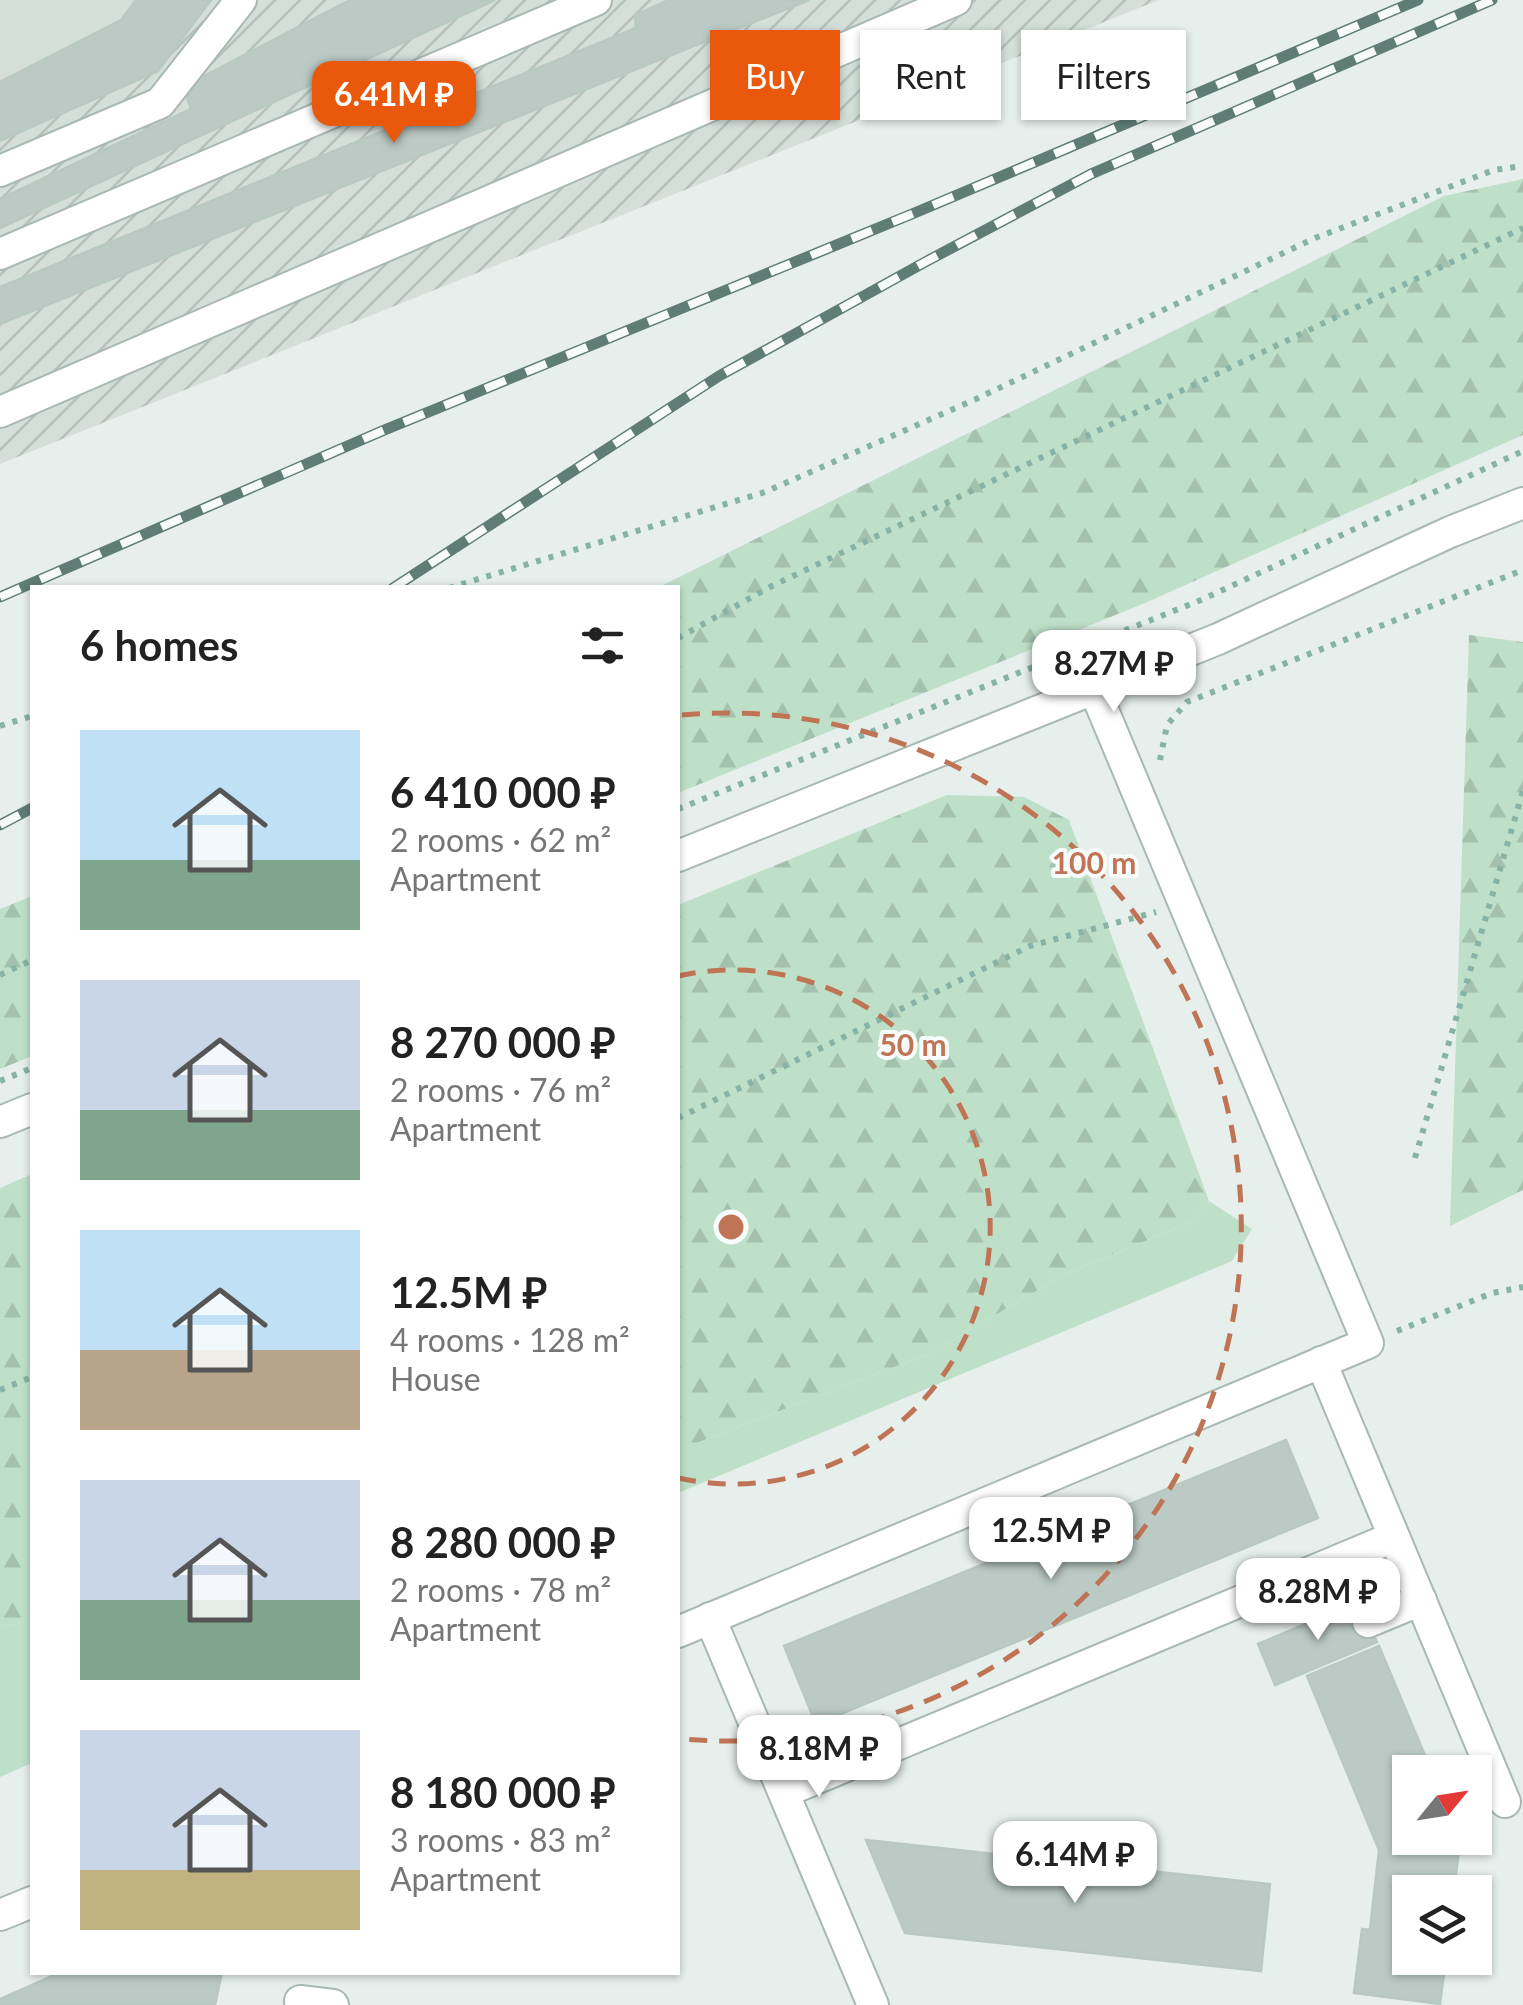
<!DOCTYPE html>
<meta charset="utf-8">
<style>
body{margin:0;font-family:Lato,sans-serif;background:#f6f6f6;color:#222;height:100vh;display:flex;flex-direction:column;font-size:38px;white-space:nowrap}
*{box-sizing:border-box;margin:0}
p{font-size:32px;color:#767676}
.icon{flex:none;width:55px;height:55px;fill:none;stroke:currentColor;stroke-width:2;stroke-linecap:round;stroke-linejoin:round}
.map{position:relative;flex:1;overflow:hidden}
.details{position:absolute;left:30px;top:585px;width:650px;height:1390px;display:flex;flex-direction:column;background:#fff;border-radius:0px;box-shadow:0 2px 8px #0004}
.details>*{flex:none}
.guide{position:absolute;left:710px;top:30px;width:662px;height:90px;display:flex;gap:20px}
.needle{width:65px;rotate:60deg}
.controls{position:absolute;left:1392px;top:1755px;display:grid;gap:20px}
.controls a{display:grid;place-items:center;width:100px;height:100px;border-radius:0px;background:#fff;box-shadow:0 2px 8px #0004;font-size:50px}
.price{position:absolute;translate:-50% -85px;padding:0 22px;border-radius:20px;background:#fff;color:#222;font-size:32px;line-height:65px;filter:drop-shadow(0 2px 5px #0008)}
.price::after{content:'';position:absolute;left:50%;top:60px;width:30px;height:22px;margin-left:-15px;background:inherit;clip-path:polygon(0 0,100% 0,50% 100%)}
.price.current{background:#ea580c;color:#fff}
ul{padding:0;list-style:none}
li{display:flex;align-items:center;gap:30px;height:250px;padding:0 50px}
li span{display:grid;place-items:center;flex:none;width:280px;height:200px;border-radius:0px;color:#555}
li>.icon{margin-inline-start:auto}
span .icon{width:120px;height:120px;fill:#fffc;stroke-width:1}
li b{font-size:42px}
h2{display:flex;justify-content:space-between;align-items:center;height:120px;padding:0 50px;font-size:42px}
.chip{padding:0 35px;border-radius:0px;background:#fff;box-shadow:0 2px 8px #0004;font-size:35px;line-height:90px}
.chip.current{background:#ea580c;color:#fff}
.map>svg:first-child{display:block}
.built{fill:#d4dfda}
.industrial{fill:url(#industrial-furrows)}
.grass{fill:#bfe0c8}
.forest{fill:url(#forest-firs)}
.building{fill:#bbcac4;stroke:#b8c9c2;stroke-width:2.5}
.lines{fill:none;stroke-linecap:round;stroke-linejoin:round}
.minor-casing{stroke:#a8b8b2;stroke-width:34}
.path{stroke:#86b3a5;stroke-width:6;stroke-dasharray:5 8;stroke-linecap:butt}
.minor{stroke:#fff;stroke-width:30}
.rail-casing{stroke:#5f7d75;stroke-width:11}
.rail{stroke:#f7fbf9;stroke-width:8;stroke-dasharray:22;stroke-linecap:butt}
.ring{fill:none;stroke:#c07456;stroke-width:5;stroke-dasharray:18 12}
.centre{fill:#c07456;stroke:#f7fbf9;stroke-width:5}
.ring-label{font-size:30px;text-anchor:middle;font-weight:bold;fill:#c07456;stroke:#f7fbf9;stroke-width:8;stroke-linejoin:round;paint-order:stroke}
</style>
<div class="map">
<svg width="1523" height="2005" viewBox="0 0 1523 2005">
<defs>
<pattern id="industrial-furrows" width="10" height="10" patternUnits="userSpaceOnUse" patternTransform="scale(2.5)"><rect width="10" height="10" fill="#d4dfda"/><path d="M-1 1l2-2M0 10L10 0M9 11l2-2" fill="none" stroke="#b6c1bc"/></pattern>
<pattern id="forest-firs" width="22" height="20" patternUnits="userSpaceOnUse" patternTransform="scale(2.5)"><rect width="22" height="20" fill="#bfe0c8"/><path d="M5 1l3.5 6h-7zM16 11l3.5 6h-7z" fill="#a4c1ad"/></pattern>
</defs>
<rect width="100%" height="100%" fill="#e6efeb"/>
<!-- built -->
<polygon class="built" points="0,0 136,0 121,20 0,82"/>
<!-- industrial -->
<polygon class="industrial" points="136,0 1159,0 0,464 0,82 121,20"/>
<!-- grass -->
<g class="grass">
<polygon points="1209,1201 1252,1229 1232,1261 678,1493 678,1450 931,1353 1065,1274 1189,1223"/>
<polygon points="32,1621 32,1763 0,1777 0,1627"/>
</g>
<!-- forest -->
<g class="forest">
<polygon points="1523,179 1523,435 1145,603 678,793 678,588 659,587 1444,196"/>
<polygon points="1469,635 1523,642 1523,1190 1450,1226"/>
<polygon points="947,795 1024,797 1069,820 1209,1201 1189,1223 1065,1274 931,1353 678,1450 678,905"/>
<polygon points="32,896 32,1056 0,1069 0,909"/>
<polygon points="32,1174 32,1621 0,1627 0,1188"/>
</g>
<!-- building -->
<g class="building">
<polygon points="136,0 211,0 158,71 0,141 0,82 121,20"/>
<polygon points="350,0 495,0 0,228 0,199 191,109 183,87"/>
<polygon points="669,0 809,0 0,324 0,287 636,28 635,15"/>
<polygon points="1286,1440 1318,1518 816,1724 784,1646"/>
<polygon points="1360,1601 1377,1642 1275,1685 1258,1644"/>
<polygon points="1379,1646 1432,1772 1410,1772 1410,1838 1460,1841 1454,1892 1410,1892 1410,1958 1446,1958 1440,2004 1354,1993 1362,1929 1370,1930 1379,1850 1307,1676"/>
<polygon points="866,1840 1270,1884 1261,1971 905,1933"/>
<polygon points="61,1972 222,1972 215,2005 0,2005 0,1999"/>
</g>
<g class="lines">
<!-- minor casing -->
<g class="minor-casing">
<g id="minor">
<polyline points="0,171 160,103 241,0"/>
<polyline points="0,254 596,0"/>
<polyline points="0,412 956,0"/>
<polyline points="678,856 1218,639 1450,532 1523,503"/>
<polyline points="0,1122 32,1109"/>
<polyline points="1321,1362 1505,1802"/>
<polyline points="710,1618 873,2005"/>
<polyline points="1368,1622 1421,1600"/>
<polyline points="678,1632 1368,1343 1095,691"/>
<polyline points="784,1792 1394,1537"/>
<polyline points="0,1915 32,1902"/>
<polyline points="300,2001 333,2005"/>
</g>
</g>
<!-- path -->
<g class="path">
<polyline points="449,588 765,492 976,399 1315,238 1494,170 1523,166"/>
<polyline points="678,638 772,586 1523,228"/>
<polyline points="0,726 32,716"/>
<polyline points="1160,760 1167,725 1187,702 1523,570"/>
<polyline points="678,809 1201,600 1523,451"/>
<polyline points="0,975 32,960"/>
<polyline points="0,1081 32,1068"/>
<polyline points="678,1118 1030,946 1156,912"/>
<polyline points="1415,1158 1523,791"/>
<polyline points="1397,1331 1492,1293 1523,1287"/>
<polyline points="0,1390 32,1377"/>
</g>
<!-- minor -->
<use href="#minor" class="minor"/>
<!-- rail casing -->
<g class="rail-casing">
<g id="rail">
<polyline points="393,588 719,376 927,261 1091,174 1492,0"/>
<polyline points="0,597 382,431 912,214 1418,0"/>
<polyline points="0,825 32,808"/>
</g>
</g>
<!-- rail -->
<use href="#rail" class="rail"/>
</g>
<!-- distance rings -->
<g class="ring">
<path d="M678 976A257 257 0 1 1 678 1478"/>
<path d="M682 715A514 514 0 1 1 682 1739"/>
</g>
<circle cx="731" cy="1227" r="15" class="centre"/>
<g class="ring-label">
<text x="1094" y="874">100 m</text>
<text x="913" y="1056">50 m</text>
</g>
</svg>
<div class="controls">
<a><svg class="needle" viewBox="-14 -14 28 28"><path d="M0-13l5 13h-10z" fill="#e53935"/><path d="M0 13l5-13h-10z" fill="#767676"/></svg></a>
<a><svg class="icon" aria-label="layers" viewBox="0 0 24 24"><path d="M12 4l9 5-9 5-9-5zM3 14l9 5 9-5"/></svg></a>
</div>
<b class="price current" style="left:394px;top:146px">6.41M ₽</b>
<b class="price" style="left:1114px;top:715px">8.27M ₽</b>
<b class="price" style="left:1051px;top:1582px">12.5M ₽</b>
<b class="price" style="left:1318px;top:1643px">8.28M ₽</b>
<b class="price" style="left:819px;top:1800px">8.18M ₽</b>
<b class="price" style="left:1075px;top:1906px">6.14M ₽</b>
<div class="guide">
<a class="chip current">Buy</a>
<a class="chip">Rent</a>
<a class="chip">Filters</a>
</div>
<section class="details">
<h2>6 homes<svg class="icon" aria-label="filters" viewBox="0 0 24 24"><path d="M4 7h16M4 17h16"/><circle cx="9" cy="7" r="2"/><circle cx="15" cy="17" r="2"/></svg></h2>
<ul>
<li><span style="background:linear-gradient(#bfe0f5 65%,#7fa58c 0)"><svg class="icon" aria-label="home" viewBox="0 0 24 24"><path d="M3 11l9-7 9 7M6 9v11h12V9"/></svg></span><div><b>6 410 000 ₽</b><p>2 rooms · 62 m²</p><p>Apartment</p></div></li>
<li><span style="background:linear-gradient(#c9d6e8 65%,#7fa58c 0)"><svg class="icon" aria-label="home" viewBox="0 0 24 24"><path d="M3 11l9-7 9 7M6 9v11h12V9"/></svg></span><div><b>8 270 000 ₽</b><p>2 rooms · 76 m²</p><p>Apartment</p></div></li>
<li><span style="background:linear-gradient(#bfe0f5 60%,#b9a48a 0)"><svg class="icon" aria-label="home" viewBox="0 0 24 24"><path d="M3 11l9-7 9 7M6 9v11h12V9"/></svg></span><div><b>12.5M ₽</b><p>4 rooms · 128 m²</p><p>House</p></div></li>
<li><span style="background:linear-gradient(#c9d6e8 60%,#7fa58c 0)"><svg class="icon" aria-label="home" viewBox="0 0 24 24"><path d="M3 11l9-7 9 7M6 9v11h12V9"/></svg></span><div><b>8 280 000 ₽</b><p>2 rooms · 78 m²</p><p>Apartment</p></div></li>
<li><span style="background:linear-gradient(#c9d6e8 70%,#c2b280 0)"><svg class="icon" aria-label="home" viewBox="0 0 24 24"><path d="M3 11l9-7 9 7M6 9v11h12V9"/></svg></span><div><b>8 180 000 ₽</b><p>3 rooms · 83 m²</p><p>Apartment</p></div></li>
</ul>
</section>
</div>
